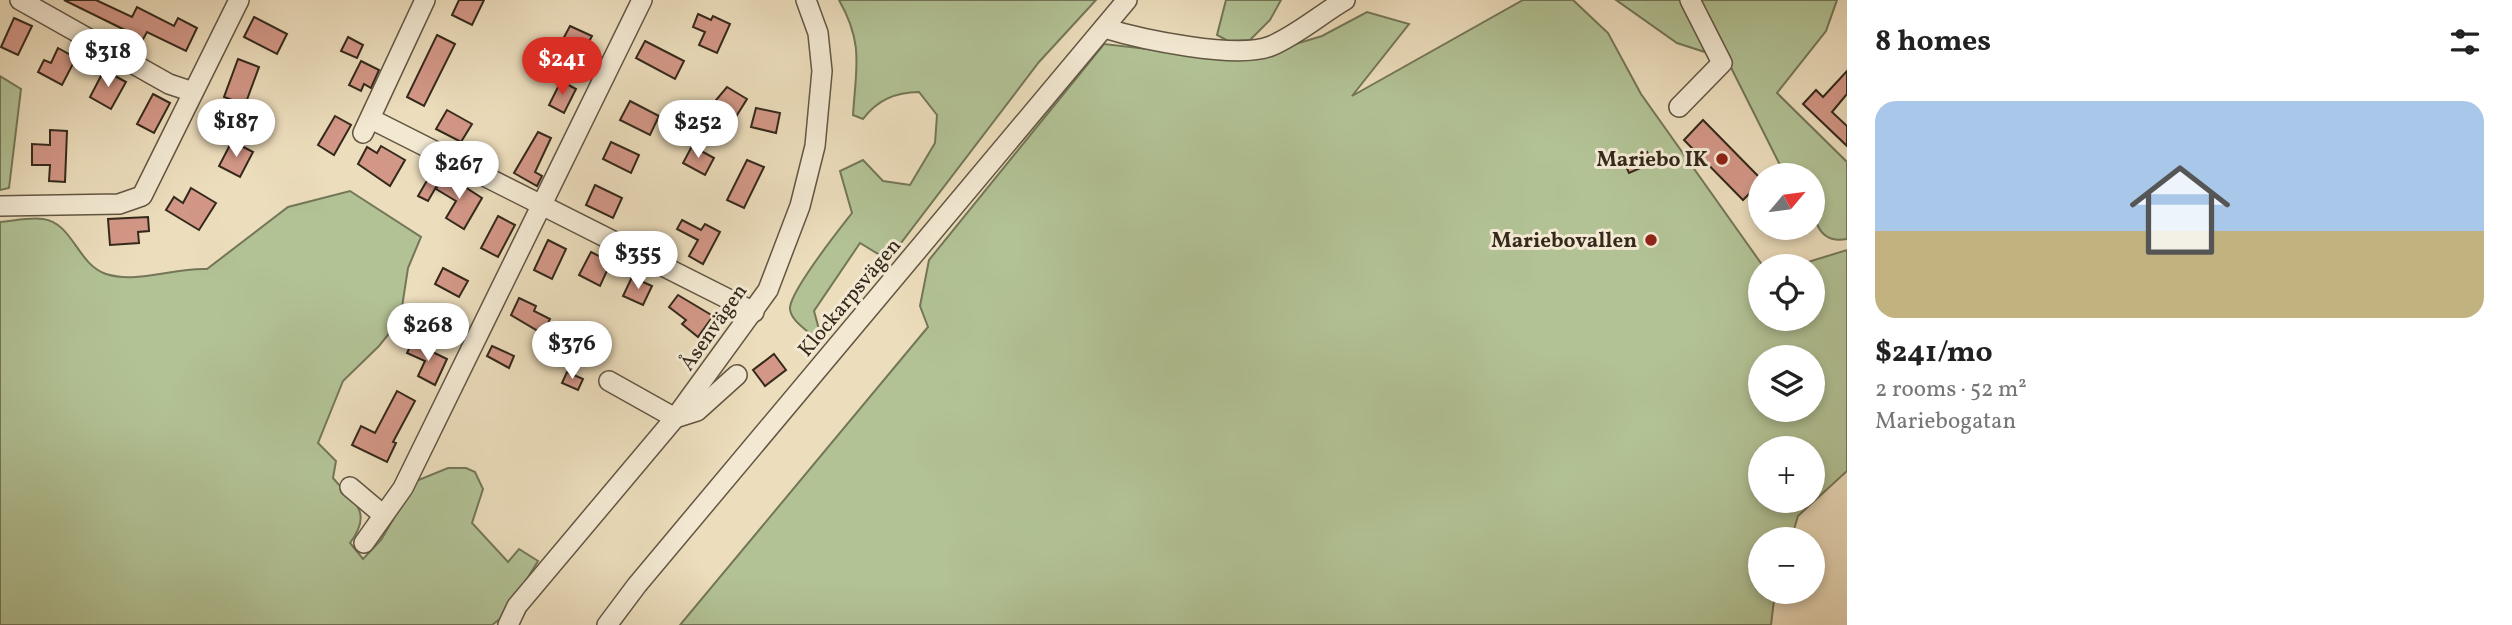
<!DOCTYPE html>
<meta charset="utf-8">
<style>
body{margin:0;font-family:Vollkorn,serif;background:#f2f2f2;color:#222;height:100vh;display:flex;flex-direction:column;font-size:26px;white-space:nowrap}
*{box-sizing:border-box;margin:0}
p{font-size:23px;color:#767676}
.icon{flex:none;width:38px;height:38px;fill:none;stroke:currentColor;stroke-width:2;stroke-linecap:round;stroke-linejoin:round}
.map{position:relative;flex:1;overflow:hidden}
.details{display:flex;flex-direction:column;background:#fff;width:665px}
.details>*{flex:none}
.needle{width:46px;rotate:61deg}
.buttons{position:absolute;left:1748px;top:163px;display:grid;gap:14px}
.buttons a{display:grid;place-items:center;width:77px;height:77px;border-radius:50%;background:#fff;box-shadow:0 4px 10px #0003;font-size:35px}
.price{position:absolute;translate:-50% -60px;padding:0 16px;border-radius:24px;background:#fff;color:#222;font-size:23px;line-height:46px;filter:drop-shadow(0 2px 4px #0008)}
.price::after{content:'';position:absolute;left:50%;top:42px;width:21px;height:16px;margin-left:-10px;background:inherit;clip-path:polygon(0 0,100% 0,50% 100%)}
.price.selected{background:#d93025;color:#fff}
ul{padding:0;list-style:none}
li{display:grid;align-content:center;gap:14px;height:371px;padding:0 28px}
li span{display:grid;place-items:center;height:217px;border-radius:21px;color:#555}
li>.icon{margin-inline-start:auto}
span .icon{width:126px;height:126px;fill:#fffc;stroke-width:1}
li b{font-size:30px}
h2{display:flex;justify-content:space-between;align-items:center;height:84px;padding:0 28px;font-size:30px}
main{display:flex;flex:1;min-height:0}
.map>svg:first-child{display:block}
.green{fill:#b2c295;stroke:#737658;stroke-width:2;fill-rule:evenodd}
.building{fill:#d39787;stroke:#34291b;stroke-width:2}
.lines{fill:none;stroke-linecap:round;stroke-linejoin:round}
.minor-casing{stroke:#625643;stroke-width:22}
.minor{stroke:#f3e9d3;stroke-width:19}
.poi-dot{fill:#8f2418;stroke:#f3e9d3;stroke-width:2.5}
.labels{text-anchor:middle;stroke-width:6;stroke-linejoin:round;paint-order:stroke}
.poi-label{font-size:21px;font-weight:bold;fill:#34291b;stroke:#f3e9d3;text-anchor:end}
.street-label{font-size:21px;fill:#34291b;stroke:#f3e9d3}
</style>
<main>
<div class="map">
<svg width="1847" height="625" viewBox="0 0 1847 625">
<rect width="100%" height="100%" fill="#ecddbc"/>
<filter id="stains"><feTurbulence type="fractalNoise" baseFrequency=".00286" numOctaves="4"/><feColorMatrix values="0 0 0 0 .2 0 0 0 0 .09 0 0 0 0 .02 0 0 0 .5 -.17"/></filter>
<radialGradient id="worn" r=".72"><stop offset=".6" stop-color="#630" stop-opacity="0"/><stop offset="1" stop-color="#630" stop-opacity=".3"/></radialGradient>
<!-- green -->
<g class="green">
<path d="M839 0H1096L1039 62 888 260 860 243 814 311 820 333 813 336C805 329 789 319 790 307 793 287 838 231 852 213L840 171 863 160 883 181 910 185 935 143 937 115 919 92C896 92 877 100 863 119L853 115C856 67 864 44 839 0Z"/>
<polygon points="1226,0 1281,0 1270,20 1250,40 1228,41 1217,35"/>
<path d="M1523 0H1573L1608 33 1641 94 1763 266H1760V318H1813V266H1795L1847 250V471L1798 516 1791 539H1760V592H1775L1771 625H680L928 327 920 306 929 260 1104 44 1243 60 1322 36 1367 12 1409 24 1352 96ZM1760 357H1813V410H1760ZM1760 448H1813V500H1760Z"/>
<polygon points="1616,0 1684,0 1708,53 1677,43"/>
<path d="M1697 0H1837L1826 31 1777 93 1847 162V239C1808 246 1813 200 1813 175H1785Z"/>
<polygon points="0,76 21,89 9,188 0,190"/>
<path d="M350 191 421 237 408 268 400 320 379 346 343 381 318 443 336 461 333 478C353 502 374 511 350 543L363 559 381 540 416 481 448 468H466L475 472 483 489 472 523 508 562 519 549 538 561 505 615 492 625H0V222C13 221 30 217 43 219 73 223 77 264 106 274 137 284 176 267 207 269L288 207Z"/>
</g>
<!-- building -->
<g class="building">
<polygon points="64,0 96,0 132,17 137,7 174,26 178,18 197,28 186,51 147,32 141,43 123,33 125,30"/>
<polygon points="459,0 484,0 472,25 452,15"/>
<polygon points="698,14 711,20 713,16 730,24 717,53 699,45 705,32 693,27"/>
<polygon points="254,17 287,34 277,54 244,37"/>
<polygon points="14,18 32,26 18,55 1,47"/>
<polygon points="570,26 592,36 584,51 562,41"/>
<polygon points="437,35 455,44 424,106 407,97"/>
<polygon points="348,37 363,45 357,58 341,51"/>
<polygon points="645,41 684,61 675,79 636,58"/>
<polygon points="58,48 76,58 62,85 38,72 44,60 51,63"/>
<polygon points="238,59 259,67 245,105 224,97"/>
<polygon points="361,61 379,70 371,88 364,84 361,91 349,85"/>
<polygon points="104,70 126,82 111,109 90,97"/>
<polygon points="1847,71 1847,94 1832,112 1847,126 1847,146 1803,104 1816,90 1823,97"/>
<polygon points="561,81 576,89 564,113 549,105"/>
<polygon points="727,87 747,99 734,120 711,106"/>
<polygon points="153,94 170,103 154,133 137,124"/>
<polygon points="630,101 659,116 650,135 620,120"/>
<polygon points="756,108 780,113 776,133 751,127"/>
<polygon points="447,110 472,124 461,142 436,129"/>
<polygon points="335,116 351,125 334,155 318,145"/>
<polygon points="1703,120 1760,178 1760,183 1743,200 1684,140"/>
<polygon points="50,130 67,131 65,182 49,181 50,165 32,165 32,144 50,145"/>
<polygon points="538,132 551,138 535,172 542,176 537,186 514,173"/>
<polygon points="232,141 253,152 240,177 219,166"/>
<polygon points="611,142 639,155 631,173 603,159"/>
<polygon points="381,146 405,160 390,186 358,164 367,147 377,153"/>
<polygon points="692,146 714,158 705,175 683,163"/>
<polygon points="1647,152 1652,163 1629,173 1624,162"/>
<polygon points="747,160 764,167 744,208 727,200"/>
<polygon points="445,174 482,198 464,229 446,218 456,201 436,189"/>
<polygon points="429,177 439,182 428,201 418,196"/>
<polygon points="595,185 622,198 613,218 586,205"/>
<polygon points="191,188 216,203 199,230 166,210 174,197 183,203"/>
<polygon points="498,216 515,225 498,257 481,248"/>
<polygon points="148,217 149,231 138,232 139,243 110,245 108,219"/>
<polygon points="682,220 701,230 705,224 720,232 703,264 689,256 698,240 677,229"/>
<polygon points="548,240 566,249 552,279 534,270"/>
<polygon points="591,252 611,262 600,286 579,275"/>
<polygon points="443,268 468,281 459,297 435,284"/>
<polygon points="632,277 652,286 643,305 623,296"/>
<polygon points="678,295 713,316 698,337 682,324 686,320 669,307"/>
<polygon points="519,298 536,306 534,311 550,319 543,334 511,315"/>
<polygon points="452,317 463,322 454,339 437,330 444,318 449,321"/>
<polygon points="412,342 447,359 435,385 418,376 425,361 407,353"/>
<polygon points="492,346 514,356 509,368 487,356"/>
<polygon points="774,354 786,370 765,386 753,370"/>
<polygon points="567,372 583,379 578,390 562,383"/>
<polygon points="397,391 415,401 393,442 396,443 387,462 352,445 361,426 375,433"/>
</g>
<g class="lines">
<!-- minor casing -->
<g class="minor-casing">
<g id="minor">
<polyline points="20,0 169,84 193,92"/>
<path d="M1104 28C1140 39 1237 60 1271 46 1297 35 1321 14 1345 0"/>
<polyline points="1679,107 1722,63 1690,0"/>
<polyline points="371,119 754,312"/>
<polyline points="363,133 425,0"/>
<polyline points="0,206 119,204 142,196 239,0"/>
<polyline points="609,381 675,418 697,411 737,375"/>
<polyline points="350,487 382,514"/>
<polyline points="364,543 403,488 642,0"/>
<polyline points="508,625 517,606 675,418 768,290 800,206 815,146 822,71 818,33 806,0"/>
<polyline points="607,625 637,585 1127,0"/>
</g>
</g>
<!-- minor -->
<use href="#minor" class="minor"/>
</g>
<!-- markers -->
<g class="poi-dot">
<circle cx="1722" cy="159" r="7"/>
<circle cx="1651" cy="240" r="7"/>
</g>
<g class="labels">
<!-- poi labels -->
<g class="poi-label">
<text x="1708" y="166">Mariebo IK</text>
<text x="1637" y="247">Mariebovallen</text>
</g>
<!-- street labels -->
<g class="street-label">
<text transform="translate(849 297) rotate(-50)" y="7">Klockarpsvägen</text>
<text transform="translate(713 327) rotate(-55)" y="7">Åsenvägen</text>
</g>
</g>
<rect width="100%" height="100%" filter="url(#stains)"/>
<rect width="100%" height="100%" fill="url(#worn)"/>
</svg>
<div class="buttons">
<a><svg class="needle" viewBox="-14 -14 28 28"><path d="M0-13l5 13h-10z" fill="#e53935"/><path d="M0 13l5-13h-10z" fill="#767676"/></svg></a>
<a><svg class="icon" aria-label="locate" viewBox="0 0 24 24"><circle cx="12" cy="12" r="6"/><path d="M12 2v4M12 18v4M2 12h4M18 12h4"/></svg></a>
<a><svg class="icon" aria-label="layers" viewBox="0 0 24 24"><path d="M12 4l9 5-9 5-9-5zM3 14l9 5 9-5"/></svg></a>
<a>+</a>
<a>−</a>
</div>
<b class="price" style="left:108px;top:89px">$318</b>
<b class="price selected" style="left:562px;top:97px">$241</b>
<b class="price" style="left:236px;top:159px">$187</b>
<b class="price" style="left:698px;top:160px">$252</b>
<b class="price" style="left:459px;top:201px">$267</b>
<b class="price" style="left:638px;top:291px">$355</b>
<b class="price" style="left:428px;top:363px">$268</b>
<b class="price" style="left:572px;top:381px">$376</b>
</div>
<section class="details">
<h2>8 homes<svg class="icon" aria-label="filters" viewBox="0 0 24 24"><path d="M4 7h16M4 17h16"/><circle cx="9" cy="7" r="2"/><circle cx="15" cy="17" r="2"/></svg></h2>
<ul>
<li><span style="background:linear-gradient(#a9c7e8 60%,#c2b280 0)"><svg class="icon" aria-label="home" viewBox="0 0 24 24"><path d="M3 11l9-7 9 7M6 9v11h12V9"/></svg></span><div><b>$241/mo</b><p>2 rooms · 52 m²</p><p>Mariebogatan</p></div></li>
</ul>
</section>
</main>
